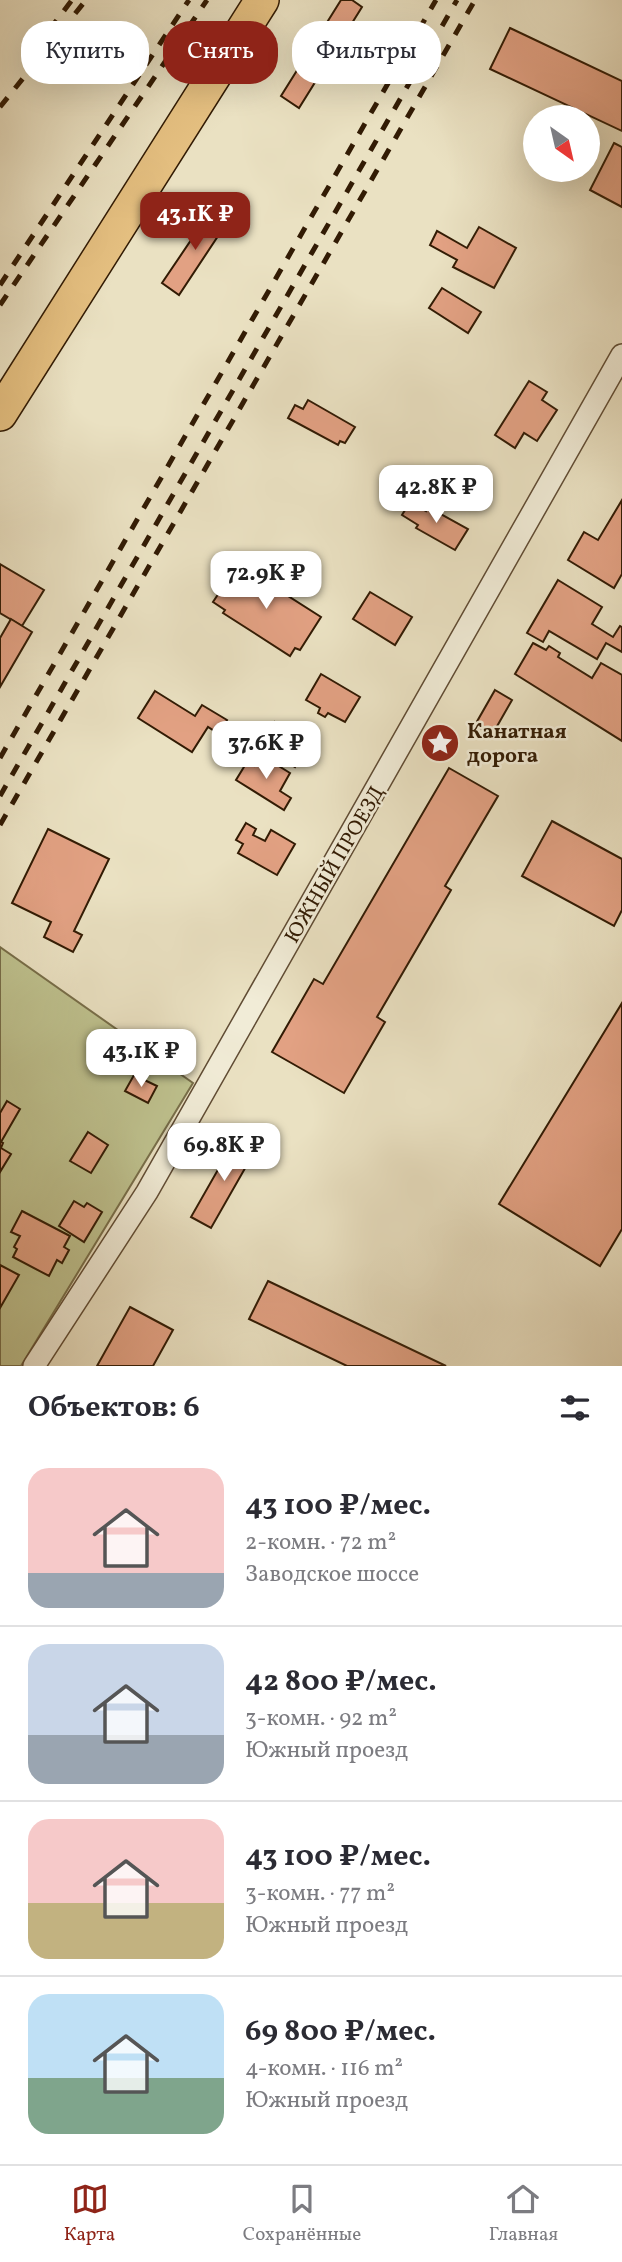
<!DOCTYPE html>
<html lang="ru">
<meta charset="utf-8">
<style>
body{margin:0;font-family:Vollkorn,serif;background:#f7f7f7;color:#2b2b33;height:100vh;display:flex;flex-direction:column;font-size:26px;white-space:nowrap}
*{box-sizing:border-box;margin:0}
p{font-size:23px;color:#7c7c81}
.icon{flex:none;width:38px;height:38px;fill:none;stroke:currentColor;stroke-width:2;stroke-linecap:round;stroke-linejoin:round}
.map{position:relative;height:1366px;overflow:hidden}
.drawer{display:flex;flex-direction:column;background:#fff;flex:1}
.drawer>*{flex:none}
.top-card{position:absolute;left:21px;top:21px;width:581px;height:63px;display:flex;gap:14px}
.needle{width:46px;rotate:146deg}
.buttons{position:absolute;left:523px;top:105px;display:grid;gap:14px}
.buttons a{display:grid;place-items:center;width:77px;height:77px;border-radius:50%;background:#fff;box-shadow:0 7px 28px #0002;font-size:35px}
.price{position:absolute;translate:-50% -60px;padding:0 16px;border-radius:14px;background:#fff;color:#222;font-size:23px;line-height:46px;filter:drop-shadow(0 2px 4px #0008)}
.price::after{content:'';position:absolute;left:50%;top:42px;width:21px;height:16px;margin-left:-10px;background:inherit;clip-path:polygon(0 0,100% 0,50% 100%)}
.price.active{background:#8f2418;color:#fff}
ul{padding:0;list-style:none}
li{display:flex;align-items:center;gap:21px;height:175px;padding:0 28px}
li+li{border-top:2px solid #e1e1e2}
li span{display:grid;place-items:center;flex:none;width:196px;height:140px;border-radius:21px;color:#555}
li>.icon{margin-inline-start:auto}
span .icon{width:84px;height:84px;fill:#fffc;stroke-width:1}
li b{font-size:30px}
h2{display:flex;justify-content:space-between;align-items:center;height:84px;padding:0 28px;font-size:30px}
.tag{padding:0 24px;border-radius:28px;background:#fff;box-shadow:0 7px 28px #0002;font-size:24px;line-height:63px}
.tag.active{background:#8f2418;color:#fff}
.tab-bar{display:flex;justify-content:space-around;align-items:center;height:98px;border-top:2px solid #e1e1e2;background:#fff;font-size:19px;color:#7c7c81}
.tab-bar a{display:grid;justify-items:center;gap:4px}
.tab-bar .active{color:#8f2418}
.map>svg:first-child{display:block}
.green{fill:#bec18e;stroke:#786e49;stroke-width:2}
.building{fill:#e2a183;stroke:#321b04;stroke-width:2}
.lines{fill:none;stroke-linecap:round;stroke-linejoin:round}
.street-casing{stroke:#604c34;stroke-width:24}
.primary-casing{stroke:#321b04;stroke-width:36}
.street{stroke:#f1ecd7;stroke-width:21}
.primary{stroke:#e5c081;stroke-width:33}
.rail{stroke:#321b04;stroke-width:5;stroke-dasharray:12 12;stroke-linecap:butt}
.labels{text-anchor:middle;stroke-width:5;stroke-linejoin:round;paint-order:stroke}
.poi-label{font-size:21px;font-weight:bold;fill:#321b04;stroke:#f1ecd7;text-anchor:start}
.street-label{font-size:21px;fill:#321b04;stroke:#f1ecd7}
</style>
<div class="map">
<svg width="622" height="1366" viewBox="0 0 622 1366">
<rect width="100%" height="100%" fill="#eae1c2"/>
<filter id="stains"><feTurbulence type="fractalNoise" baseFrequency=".00286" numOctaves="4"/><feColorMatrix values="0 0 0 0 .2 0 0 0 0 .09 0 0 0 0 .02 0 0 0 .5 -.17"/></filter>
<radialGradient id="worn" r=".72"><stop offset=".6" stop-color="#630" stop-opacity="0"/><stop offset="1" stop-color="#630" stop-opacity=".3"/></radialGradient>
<!-- green -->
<polygon class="green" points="0,947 193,1083 21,1366 0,1366"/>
<!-- building -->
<g class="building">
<polygon points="341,0 352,0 362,7 299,108 281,96"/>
<polygon points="510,28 622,81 622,131 490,69"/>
<polygon points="614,143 622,147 622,207 590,190"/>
<polygon points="212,209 228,221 179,295 162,283"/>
<polygon points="479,227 516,248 494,288 453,267 457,260 430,245 437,231 467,248"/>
<polygon points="442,288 481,312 468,333 429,308"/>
<polygon points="529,381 547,392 542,400 557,410 537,441 524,433 515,448 495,435"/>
<polygon points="308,400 355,427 345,443 340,441 338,445 288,418 295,405 303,409"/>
<polygon points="622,500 622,574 614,588 568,560 584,532 598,540"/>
<polygon points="410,502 426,511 428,507 468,529 455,550 416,528 418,525 402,515"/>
<polygon points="0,564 44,590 22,626 0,613"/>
<polygon points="238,564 321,617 300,650 295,648 290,656 223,613 225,610 213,602"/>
<polygon points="558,580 602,607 592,624 613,637 620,626 622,627 622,652 606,643 597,659 549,631 543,642 527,633"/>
<polygon points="370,592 412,617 395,645 353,619"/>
<polygon points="11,619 32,632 0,687 0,638"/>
<polygon points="533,643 546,650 549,646 560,653 558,657 592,678 601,663 622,675 622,741 515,674"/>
<polygon points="321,674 360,697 345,722 328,713 325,717 318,713 320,708 306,700"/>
<polygon points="495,690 512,700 492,735 475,725"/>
<polygon points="155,691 195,716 202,705 227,720 219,734 208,727 192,752 138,718"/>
<polygon points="275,722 309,744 295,767 261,745"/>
<polygon points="261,755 290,773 280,791 291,798 284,810 236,780 247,762 254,766"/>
<polygon points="449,768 498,796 445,886 451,890 377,1017 385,1022 344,1093 272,1052 314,979 323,984"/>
<polygon points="552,821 622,859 622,910 614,926 522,876"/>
<polygon points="246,823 256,829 253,835 265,841 271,830 295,844 277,875 238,853 243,844 236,840"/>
<polygon points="48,829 109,859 74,931 82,935 73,952 44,937 51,922 12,903"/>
<polygon points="622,1003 622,1229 600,1266 499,1204"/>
<polygon points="134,1075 157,1086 148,1103 125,1091"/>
<polygon points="7,1101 20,1109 1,1142 3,1143 1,1148 11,1154 0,1172 0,1113"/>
<polygon points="88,1132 108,1145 91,1173 70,1161"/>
<polygon points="236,1138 256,1149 211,1228 191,1217"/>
<polygon points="74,1201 84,1207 87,1203 102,1212 84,1242 59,1226"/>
<polygon points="22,1211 70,1236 64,1247 69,1250 62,1263 57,1260 49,1276 13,1257 17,1249 14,1247 20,1236 11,1232"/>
<polygon points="0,1265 19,1275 0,1308"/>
<polygon points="268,1281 446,1366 347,1366 249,1319"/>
<polygon points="130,1307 173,1330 153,1366 97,1366"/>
</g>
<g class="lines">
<!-- street casing -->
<g class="street-casing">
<polyline id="street" points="34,1366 147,1192 622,355"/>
</g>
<!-- primary casing -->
<g class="primary-casing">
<polyline id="primary" points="0,414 262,0"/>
</g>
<!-- street -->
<use href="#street" class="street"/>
<!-- primary -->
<use href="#primary" class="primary"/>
<!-- rail -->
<g class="rail">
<polyline points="35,49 72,0"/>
<polyline points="0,107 86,0"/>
<polyline points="0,285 189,0"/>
<polyline points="0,305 207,0"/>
<polyline points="0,758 436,0"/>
<polyline points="0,796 457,0"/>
<polyline points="0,825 475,0"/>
</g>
</g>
<!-- icons -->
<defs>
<g id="sight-disc" transform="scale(2.0125)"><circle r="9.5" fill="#8f2418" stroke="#f1ecd7"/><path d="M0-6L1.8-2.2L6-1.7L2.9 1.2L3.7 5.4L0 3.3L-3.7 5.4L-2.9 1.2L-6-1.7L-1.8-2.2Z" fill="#fff"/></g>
</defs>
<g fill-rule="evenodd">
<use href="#sight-disc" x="440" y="743"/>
</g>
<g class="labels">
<!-- poi labels -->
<g class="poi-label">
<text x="467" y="738">Канатная<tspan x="467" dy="24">дорога</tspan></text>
</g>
<!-- street labels -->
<g class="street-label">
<text transform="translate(334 864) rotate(-60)" y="7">ЮЖНЫЙ ПРОЕЗД</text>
</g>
</g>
<rect width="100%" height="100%" filter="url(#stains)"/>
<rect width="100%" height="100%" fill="url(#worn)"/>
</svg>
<div class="buttons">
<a><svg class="needle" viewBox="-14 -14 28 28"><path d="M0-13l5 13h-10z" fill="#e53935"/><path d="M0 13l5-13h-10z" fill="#7c7c81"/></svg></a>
</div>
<b class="price active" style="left:195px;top:252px">43.1K ₽</b>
<b class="price" style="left:436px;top:525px">42.8K ₽</b>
<b class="price" style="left:266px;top:611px">72.9K ₽</b>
<b class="price" style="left:266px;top:781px">37.6K ₽</b>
<b class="price" style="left:141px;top:1089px">43.1K ₽</b>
<b class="price" style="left:224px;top:1183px">69.8K ₽</b>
<div class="top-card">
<a class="tag">Купить</a>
<a class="tag active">Снять</a>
<a class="tag">Фильтры</a>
</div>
</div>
<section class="drawer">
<h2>Объектов: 6<svg class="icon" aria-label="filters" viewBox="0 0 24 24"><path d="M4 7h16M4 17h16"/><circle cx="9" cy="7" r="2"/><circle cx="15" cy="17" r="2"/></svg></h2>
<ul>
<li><span style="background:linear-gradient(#f6c9c9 75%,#9aa5b1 0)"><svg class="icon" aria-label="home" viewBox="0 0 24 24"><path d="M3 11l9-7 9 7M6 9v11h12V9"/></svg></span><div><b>43 100 ₽/мес.</b><p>2-комн. · 72 m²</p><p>Заводское шоссе</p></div></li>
<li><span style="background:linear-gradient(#c9d6e8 65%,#9aa5b1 0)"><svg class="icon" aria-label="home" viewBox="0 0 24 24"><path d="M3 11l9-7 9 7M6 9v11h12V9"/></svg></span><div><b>42 800 ₽/мес.</b><p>3-комн. · 92 m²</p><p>Южный проезд</p></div></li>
<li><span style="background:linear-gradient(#f6c9c9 60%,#c2b280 0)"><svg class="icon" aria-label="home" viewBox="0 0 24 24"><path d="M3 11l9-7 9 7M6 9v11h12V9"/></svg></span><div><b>43 100 ₽/мес.</b><p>3-комн. · 77 m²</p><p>Южный проезд</p></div></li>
<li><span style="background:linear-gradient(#bfe0f5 60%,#7fa58c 0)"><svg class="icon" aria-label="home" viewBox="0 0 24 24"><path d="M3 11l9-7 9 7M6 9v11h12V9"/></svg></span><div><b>69 800 ₽/мес.</b><p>4-комн. · 116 m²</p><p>Южный проезд</p></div></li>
</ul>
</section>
<nav class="tab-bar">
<a class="active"><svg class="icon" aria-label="map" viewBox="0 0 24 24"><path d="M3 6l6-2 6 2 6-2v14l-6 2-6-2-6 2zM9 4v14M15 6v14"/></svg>Карта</a>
<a><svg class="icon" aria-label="saved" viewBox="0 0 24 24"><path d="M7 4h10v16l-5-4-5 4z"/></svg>Сохранённые</a>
<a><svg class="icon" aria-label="home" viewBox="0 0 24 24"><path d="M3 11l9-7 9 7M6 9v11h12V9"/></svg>Главная</a>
</nav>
